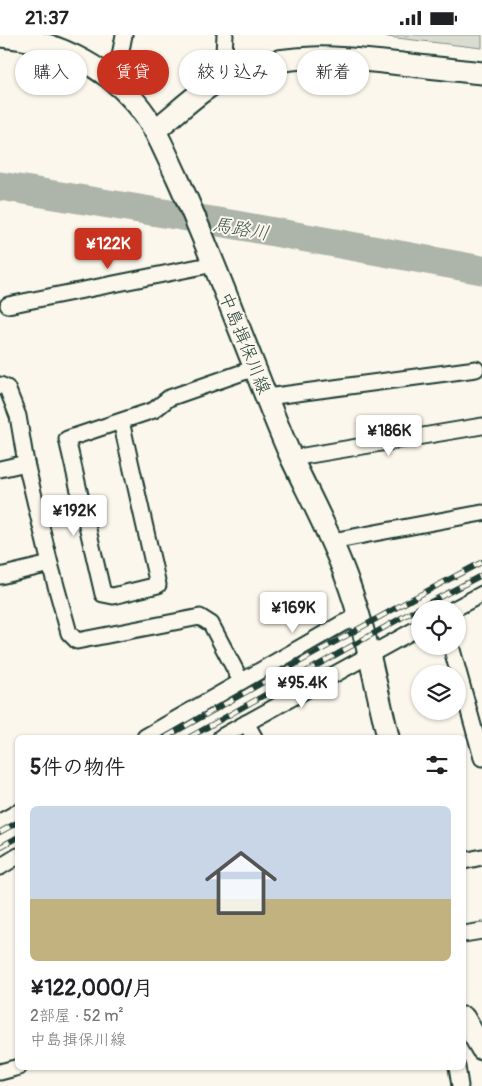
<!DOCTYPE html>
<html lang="ja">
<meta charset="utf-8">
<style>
body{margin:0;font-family:Pangolin,"Klee One",sans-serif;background:#f2f2f2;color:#202124;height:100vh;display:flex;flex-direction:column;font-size:19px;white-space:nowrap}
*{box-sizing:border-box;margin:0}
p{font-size:16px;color:#757577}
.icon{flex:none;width:28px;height:28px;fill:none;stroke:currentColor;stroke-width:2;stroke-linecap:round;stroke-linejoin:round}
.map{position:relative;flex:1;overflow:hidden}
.drawer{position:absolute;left:15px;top:700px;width:451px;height:335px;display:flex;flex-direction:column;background:#fff;border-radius:8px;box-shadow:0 1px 4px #0004}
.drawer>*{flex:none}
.guide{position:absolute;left:15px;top:15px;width:452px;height:45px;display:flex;gap:10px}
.buttons{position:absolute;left:411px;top:565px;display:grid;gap:10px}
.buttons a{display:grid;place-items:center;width:55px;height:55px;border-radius:50%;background:#fff;box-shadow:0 1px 4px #0004;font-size:25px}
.price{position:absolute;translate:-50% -42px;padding:0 11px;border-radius:5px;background:#fff;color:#222;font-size:16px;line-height:32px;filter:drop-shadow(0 1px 2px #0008)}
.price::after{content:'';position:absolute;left:50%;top:30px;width:15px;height:11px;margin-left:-8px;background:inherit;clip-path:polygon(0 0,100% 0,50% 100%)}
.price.on{background:#c8321e;color:#fff}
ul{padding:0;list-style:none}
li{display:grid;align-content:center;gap:10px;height:265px;padding:0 15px}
li span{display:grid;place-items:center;height:155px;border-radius:8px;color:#555}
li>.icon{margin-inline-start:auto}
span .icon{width:90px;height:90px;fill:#fffc;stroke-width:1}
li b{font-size:21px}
h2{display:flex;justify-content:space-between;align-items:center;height:60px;padding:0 15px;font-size:21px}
.pill{padding:0 18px;border-radius:22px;background:#fff;box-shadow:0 1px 4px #0004;font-size:18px;line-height:45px}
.pill.on{background:#c8321e;color:#fff}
.status{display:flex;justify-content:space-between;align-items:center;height:35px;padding:0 25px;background:#fff;direction:ltr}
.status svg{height:14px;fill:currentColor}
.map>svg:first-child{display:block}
.green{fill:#dbdcd1;stroke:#7d8c82}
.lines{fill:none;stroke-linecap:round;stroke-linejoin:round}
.river{stroke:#adb4aa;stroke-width:29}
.street-casing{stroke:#1f3d34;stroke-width:19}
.secondary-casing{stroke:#1f3d34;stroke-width:25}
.street{stroke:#fbf7ec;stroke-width:15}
.secondary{stroke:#fbf7ec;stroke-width:21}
.rail-casing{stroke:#1f3d34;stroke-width:5.5}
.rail{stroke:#fbf7ec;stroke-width:4;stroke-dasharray:11;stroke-linecap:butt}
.labels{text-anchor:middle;stroke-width:4;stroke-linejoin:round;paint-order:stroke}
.street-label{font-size:18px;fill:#1f3d34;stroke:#fbf7ec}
.water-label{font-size:19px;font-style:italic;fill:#425b52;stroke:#fbf7ec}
</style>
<div class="status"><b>21:37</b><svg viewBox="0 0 49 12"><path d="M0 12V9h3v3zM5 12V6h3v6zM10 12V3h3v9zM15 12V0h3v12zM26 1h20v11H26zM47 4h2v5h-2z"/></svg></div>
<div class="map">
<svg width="482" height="1051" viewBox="0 0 482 1051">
<rect width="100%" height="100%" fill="#fbf7ec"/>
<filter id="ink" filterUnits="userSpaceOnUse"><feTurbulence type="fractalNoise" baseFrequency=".02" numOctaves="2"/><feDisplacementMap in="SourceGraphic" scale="10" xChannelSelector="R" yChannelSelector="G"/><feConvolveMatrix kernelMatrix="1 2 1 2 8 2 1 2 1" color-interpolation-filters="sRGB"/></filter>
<g filter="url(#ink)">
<!-- green -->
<polygon class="green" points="384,0 482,0 482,13 388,2"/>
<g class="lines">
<!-- river -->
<polyline class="river" points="0,151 236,190 482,235"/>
<!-- street casing -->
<g class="street-casing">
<g id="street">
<polyline points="225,0 224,17 234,38"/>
<polyline points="110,42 117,36 124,0"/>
<polyline points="8,270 214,229"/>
<polyline points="0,350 7,353 18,381 26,428 50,529 69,598 77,606 200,582 211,589 241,646"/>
<polyline points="267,362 476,334"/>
<polyline points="121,386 158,550 113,561 103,559 67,404 154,375 169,363 255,333"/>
<polyline points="292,423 482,391"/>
<polyline points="0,434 26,428"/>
<polyline points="332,506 482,478"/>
<polyline points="0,541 50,529"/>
<polyline points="454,574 482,559"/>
<polyline points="451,611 482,723"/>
<polyline points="246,688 254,702"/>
<polyline points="145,702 343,588 358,582"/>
<polyline points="221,702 420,592"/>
<polyline points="0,787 18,777"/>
<polyline points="464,826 482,822"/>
<polyline points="0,832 18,821"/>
<polyline points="464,899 482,896"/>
<polyline points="457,1032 460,1051"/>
<polyline points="0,1037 19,1032"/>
</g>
</g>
<!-- secondary casing -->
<g class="secondary-casing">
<g id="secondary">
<path d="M0 1C53 5 102 29 136 68 155 90 165 117 177 142 201 195 222 249 243 303 259 343 274 384 292 424 310 462 330 499 345 539 365 591 375 648 388 702"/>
<path d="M155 95C181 75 204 50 235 38 286 17 338 22 392 28 422 31 452 35 482 38"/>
<polyline points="464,983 482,1014"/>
</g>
</g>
<!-- street -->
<use href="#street" class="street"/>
<!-- secondary -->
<use href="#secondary" class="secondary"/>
<!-- rail casing -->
<g class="rail-casing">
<g id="rail">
<polyline points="166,702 410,565 482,527"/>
<polyline points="190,702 417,574 482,540"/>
<polyline points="0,797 18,787"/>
<polyline points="0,812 18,802"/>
</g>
</g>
<!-- rail -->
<use href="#rail" class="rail"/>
</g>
</g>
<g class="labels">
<!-- street labels -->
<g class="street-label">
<text transform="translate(245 308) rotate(68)" y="6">中島揖保川線</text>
</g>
<!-- water labels -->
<g class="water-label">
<text transform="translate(241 193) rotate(10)" y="7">馬路川</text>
</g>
</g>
</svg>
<div class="buttons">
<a><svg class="icon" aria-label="locate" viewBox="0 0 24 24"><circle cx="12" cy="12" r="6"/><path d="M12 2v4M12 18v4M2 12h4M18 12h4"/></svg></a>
<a><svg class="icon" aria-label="layers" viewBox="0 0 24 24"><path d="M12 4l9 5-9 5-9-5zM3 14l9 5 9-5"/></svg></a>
</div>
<b class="price on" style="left:108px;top:235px">¥122K</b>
<b class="price" style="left:389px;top:422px">¥186K</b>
<b class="price" style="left:74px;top:502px">¥192K</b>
<b class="price" style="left:293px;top:599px">¥169K</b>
<b class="price" style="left:302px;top:674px">¥95.4K</b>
<div class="guide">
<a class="pill">購入</a>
<a class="pill on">賃貸</a>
<a class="pill">絞り込み</a>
<a class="pill">新着</a>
</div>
<section class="drawer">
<h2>5件の物件<svg class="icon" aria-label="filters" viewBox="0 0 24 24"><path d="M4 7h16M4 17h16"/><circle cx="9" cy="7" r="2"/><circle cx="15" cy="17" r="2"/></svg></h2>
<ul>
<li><span style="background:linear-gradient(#c9d6e8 60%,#c2b280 0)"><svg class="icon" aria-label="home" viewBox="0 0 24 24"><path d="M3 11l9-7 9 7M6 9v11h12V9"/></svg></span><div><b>¥122,000/月</b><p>2部屋 · 52 m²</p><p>中島揖保川線</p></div></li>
</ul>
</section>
</div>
